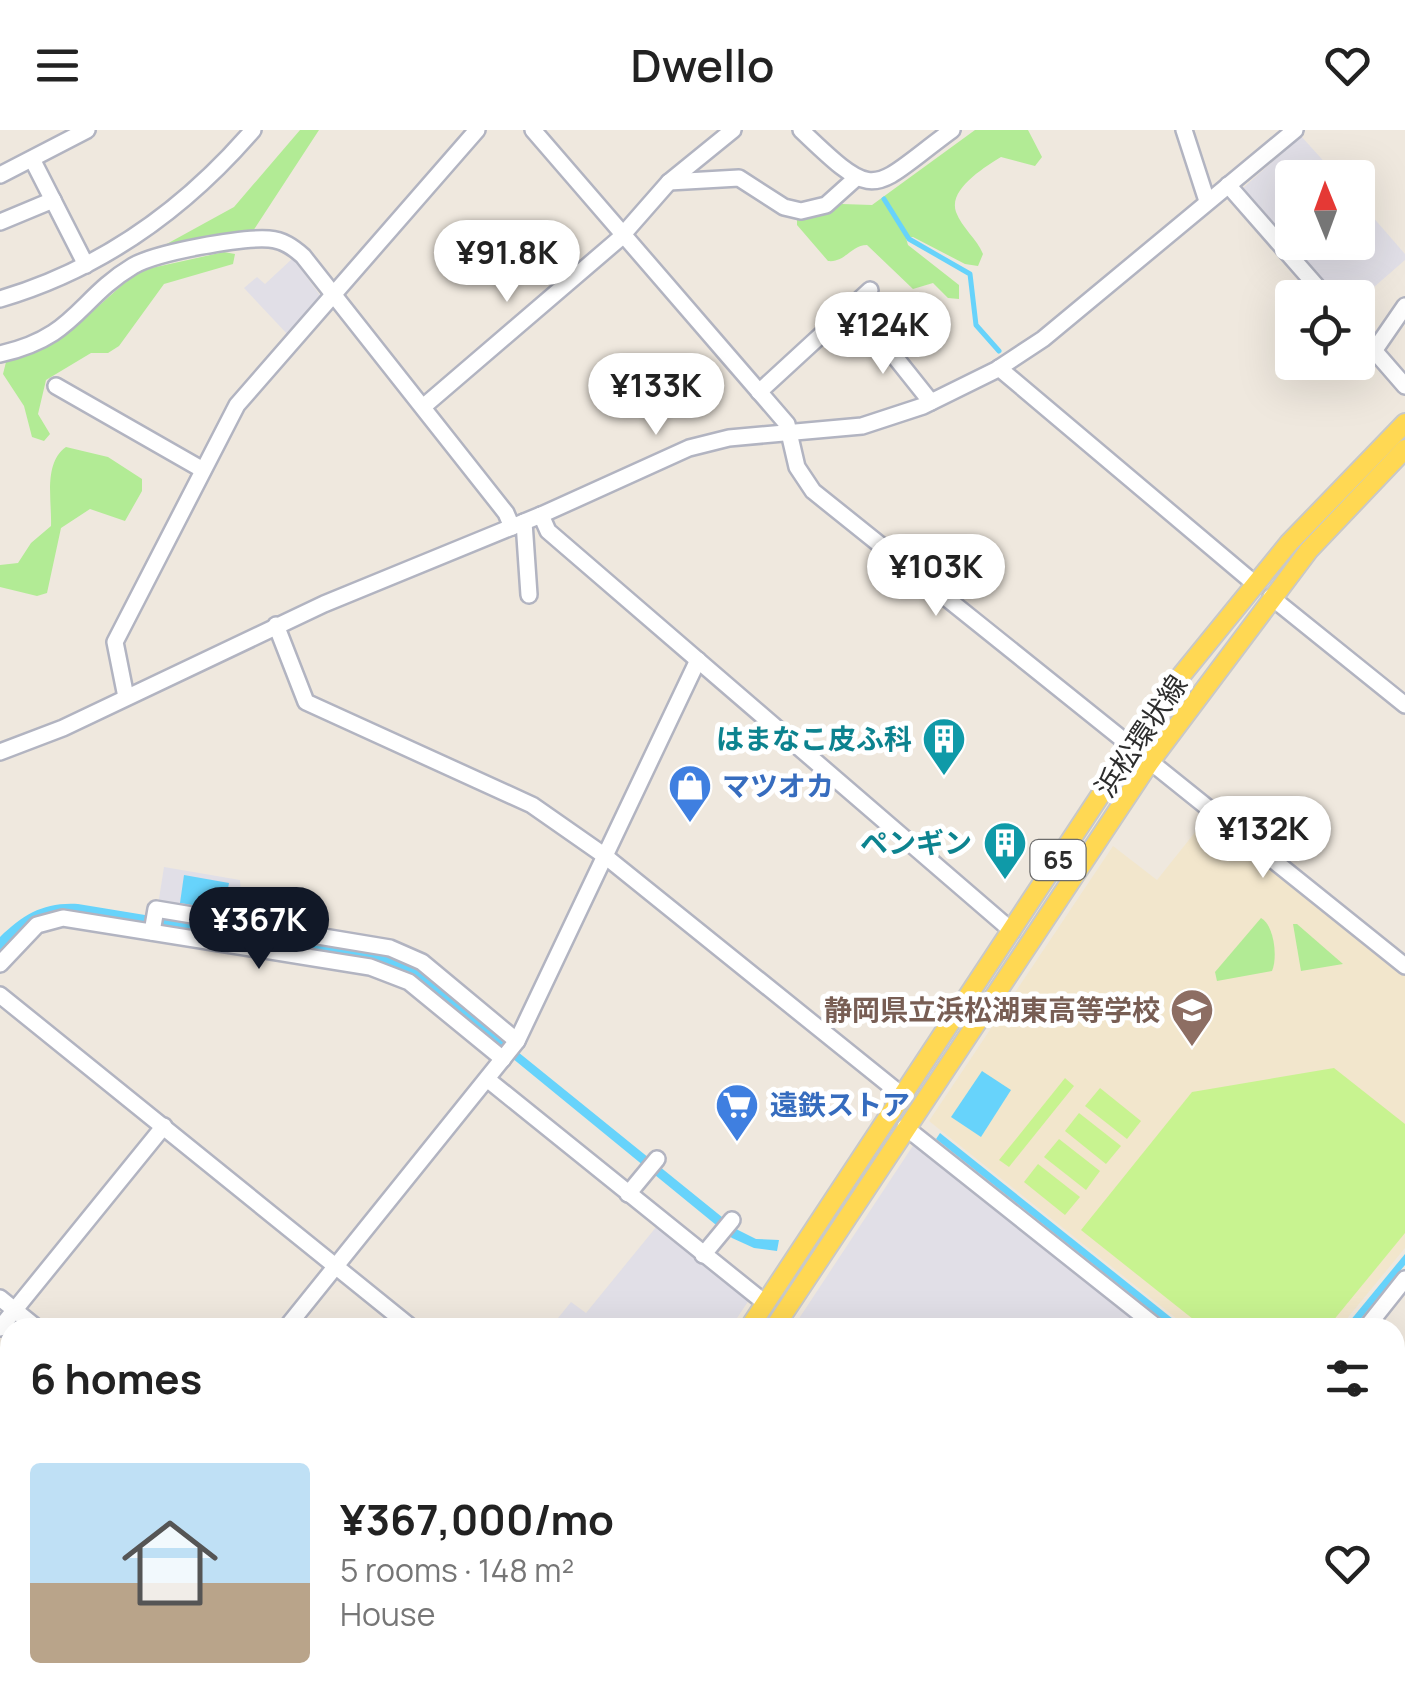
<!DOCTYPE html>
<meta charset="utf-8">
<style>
body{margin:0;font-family:Manrope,"Noto Sans JP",sans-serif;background:#f6f6f6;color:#222;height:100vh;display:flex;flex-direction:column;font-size:38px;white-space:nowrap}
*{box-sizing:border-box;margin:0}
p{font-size:32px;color:#767676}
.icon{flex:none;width:55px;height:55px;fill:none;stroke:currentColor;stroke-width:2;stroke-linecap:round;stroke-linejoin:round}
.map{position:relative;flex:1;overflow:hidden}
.details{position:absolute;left:0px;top:1188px;width:1405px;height:392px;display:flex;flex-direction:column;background:#fff;border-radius:30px 30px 0 0;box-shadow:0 10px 40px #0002}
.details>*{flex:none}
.needle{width:65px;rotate:359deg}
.controls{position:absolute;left:1275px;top:30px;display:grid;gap:20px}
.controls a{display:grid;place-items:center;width:100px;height:100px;border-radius:10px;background:#fff;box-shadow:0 10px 40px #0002;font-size:50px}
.price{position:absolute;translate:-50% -85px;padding:0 22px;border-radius:35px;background:#fff;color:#222;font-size:32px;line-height:65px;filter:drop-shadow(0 2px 5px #0008)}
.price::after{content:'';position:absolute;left:50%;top:60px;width:30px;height:22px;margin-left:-15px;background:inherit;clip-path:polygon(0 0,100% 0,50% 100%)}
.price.on{background:#111827;color:#fff}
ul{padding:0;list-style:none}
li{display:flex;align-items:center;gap:30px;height:250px;padding:0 30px}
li+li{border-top:2px solid #e0e0e0}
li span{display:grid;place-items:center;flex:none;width:280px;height:200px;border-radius:10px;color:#555}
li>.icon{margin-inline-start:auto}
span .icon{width:120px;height:120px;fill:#fffc;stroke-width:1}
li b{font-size:42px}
h2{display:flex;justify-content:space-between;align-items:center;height:120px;padding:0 30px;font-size:42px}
header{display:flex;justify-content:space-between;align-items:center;height:130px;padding:0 30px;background:#fff;font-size:45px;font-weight:600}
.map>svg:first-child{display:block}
.industrial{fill:#e1dfe7}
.education{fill:#f2e6cc}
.green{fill:#b2eb95}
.pitch{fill:#c8f390}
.water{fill:#67d3fb}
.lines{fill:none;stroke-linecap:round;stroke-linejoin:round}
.stream{stroke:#67d3fb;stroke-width:5}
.minor-casing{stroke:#b2b4c1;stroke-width:20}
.major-casing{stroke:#c8c8c8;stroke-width:22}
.minor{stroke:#fff;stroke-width:15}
.major{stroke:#ffd853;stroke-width:18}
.labels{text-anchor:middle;stroke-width:10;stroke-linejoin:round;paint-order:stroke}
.shield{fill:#fff;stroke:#6c6c6c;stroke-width:2.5}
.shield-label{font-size:25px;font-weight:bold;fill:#2d2d2d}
.street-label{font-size:28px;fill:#2d2d2d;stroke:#fff}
.culture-label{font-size:28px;font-weight:bold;fill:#0d838f;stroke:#fff;text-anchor:end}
.shop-label{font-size:28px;font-weight:bold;fill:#366cbe;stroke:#fff;text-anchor:start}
.education-label{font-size:28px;font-weight:bold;fill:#785e54;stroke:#fff;text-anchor:end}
</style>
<header><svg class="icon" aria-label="menu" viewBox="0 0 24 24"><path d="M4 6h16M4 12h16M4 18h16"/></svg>Dwello<svg class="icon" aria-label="heart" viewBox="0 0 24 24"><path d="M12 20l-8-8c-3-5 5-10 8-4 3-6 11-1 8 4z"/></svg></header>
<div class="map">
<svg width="1405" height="1578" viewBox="0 0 1405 1578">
<rect width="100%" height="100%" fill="#efe8de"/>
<!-- industrial -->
<g class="industrial">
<polygon points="1301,6 1338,47 1292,48 1292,112 1358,112 1358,70 1405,124 1405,130 1358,171 1358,168 1337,167 1242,59"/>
<polygon points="293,128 322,168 289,206 244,158 257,147 265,154"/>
<polygon points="164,737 240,750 243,789 158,775"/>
<polygon points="916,1011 1150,1197 802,1198 796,1193"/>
<polygon points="657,1096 749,1170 731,1197 550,1198 571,1172 586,1183"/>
<polygon points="128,1570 479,1570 474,1578 138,1578"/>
<polygon points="947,1570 1052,1570 1046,1578 940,1578"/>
</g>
<!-- education -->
<polygon class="education" points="1208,686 1405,844 1405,1118 1340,1197 1187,1197 929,991 1113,716 1157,750"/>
<!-- green -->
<g class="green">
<polygon points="300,0 319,0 253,101 163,116 234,77"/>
<path d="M975 0H1028L1042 27 1035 36 1001 27C985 37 948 59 956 82 962 98 977 109 983 124L978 136 965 134 913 107 906 108 908 115 959 155V169L948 168 933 153 913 159 867 115C851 115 845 133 828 131L797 95V89L821 85 842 74 872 75Z"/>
<polygon points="224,122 235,124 233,134 164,154 119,216 108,223 91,223 46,250 38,284 50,304 44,311 32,307 24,276 3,244 6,232 67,204 138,141"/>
<path d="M66 317 108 327 142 349V361L125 391 90 379 61 398 47 463 37 466 0 457V435L18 433 31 413 51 396C52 371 43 333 66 317Z"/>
<path d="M1261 788C1274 795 1278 827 1272 841L1217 851 1215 842Z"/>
<polygon points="1293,794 1297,794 1343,834 1301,841"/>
</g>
<!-- pitch -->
<g class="pitch">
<polygon points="1334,938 1405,994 1405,1103 1328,1197 1203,1197 1081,1100 1192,962"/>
<polygon points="1065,948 1074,956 1009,1037 999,1030"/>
<polygon points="1100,958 1141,991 1127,1009 1085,976"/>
<polygon points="1079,983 1121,1016 1106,1034 1065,1001"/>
<polygon points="1059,1009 1100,1041 1086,1060 1044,1027"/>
<polygon points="1038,1034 1080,1067 1065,1085 1024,1052"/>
</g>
<!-- water -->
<g class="water">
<polygon points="184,745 229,753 224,780 180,773"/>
<path d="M78 774 151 786 149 794C80 784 55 766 0 820V807C24 784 44 772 78 774Z"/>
<polygon points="159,787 388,825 417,839 507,913 502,920 412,846 385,834 158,796"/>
<polygon points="518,922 738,1100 756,1109 779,1110 777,1121 754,1118 732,1108 512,928"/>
<polygon points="982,941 1011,960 981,1007 951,987"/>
<polygon points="940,1003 1183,1197 1172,1197 936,1009"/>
<polygon points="1405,1124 1405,1135 1354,1197 1345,1197"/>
</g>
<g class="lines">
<!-- stream -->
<polyline class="stream" points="884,69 909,109 970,144 976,195 999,221"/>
<!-- minor casing -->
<g class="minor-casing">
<g id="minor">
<polyline points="533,0 787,294 797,337 813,361 1405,836"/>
<path d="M801 0C879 75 870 60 952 0"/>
<polyline points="1184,0 1207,71"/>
<polyline points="33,31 86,135"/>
<polyline points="0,45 87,0"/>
<polyline points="669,52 739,48 784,77 801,81 826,75 855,49"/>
<polyline points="1228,55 1327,168"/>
<polyline points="0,92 53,70"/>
<path d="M0 169C102 139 184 80 253 0"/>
<polyline points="872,198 931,272"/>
<polyline points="1358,202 1405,256"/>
<polyline points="1374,221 1405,176"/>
<path d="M0 224C76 207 78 169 133 136 157 122 242 107 269 109 283 110 293 117 303 126L506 383 512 397"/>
<polyline points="999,238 1255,454"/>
<polyline points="56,256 203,340"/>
<polyline points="759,262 870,160"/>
<polyline points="423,277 619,109 669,52 733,0"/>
<polyline points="541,385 548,401 1012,801"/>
<polyline points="524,392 529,465"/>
<polyline points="1271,467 1405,575"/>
<polyline points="276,495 306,572 532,675 605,726 903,966"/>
<polyline points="126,567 115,512 237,275 477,0"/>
<polyline points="0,622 63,598 324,474 541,385 689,318 729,308 862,296 923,276 996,240 1043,209 1295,0"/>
<polyline points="152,802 156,779 390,818 422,832 517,911"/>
<polyline points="0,834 37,795 63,788 370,837 409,852 503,929"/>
<polyline points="0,865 412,1198"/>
<polyline points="487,949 765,1173"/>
<polyline points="905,997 1158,1198"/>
<polyline points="628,1064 657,1029"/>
<polyline points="703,1125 732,1090"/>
<polyline points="0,1168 37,1198"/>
<polyline points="0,1198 164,996"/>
<polyline points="286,1198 517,911 698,530"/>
<polyline points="1366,1198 1405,1149"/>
<polyline points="1395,1387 1405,1395"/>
<polyline points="0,1477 10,1485"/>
<polyline points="0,1550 10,1538"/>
<polyline points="114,1570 124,1578"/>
<polyline points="329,1570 339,1578"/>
<polyline points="870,1570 880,1578"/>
<polyline points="258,1578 265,1570"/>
<polyline points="1056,1578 1062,1570"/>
<polyline points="1390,1578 1405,1560"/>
</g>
</g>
<!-- major casing -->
<g class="major-casing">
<g id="major">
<polyline points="749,1198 1171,558 1289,413 1405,293"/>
<polyline points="774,1198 1150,632 1309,420 1405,319"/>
<polyline points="494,1578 500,1570"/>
<polyline points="523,1578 529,1570"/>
</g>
</g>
<!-- minor -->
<use href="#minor" class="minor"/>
<!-- major -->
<use href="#major" class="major"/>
</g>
<!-- icons -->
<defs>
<g id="building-pin" transform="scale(2.25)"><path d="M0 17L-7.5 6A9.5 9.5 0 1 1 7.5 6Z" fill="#0f9aa8" stroke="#fff"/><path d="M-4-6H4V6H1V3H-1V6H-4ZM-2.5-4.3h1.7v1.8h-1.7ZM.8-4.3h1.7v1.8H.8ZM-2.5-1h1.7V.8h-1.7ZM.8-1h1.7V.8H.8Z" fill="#fff"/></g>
<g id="shop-pin" transform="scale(2.25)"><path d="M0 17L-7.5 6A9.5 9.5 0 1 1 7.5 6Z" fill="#3f7fe0" stroke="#fff"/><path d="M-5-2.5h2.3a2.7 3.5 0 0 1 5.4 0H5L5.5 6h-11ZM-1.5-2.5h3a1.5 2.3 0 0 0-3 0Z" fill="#fff"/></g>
<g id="school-pin" transform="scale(2.25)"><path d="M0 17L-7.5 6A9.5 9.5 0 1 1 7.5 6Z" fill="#8d6e63" stroke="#fff"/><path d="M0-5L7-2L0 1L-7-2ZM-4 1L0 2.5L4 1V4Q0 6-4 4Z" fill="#fff"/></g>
<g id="supermarket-pin" transform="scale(2.25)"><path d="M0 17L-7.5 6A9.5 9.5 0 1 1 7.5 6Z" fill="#3f7fe0" stroke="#fff"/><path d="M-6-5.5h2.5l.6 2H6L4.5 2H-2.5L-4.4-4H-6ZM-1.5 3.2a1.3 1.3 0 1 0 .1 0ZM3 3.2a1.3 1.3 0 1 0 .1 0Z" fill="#fff"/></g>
</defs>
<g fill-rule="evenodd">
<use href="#building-pin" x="944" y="609"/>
<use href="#shop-pin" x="690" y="656"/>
<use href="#building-pin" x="1005" y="713"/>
<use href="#school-pin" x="1192" y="880"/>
<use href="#supermarket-pin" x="737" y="975"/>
</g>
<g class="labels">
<!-- shield labels -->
<rect class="shield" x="1030.5" y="710" width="55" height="40" rx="8"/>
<g class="shield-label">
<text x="1058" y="739">65</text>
</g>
<!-- street labels -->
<g class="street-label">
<text transform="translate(1141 606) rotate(-56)" y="10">浜松環状線</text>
</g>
<!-- culture labels -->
<g class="culture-label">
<text x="912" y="619">はまなこ皮ふ科</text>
<text x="972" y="723">ペンギン</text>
</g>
<!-- shop labels -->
<g class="shop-label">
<text x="722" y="666">マツオカ</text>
<text x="770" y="985">遠鉄ストア</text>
</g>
<!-- education labels -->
<g class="education-label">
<text x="1160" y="890">静岡県立浜松湖東高等学校</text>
</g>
</g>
</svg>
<div class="controls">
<a><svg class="needle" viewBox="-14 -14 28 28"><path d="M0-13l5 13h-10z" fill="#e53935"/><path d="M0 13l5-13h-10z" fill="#767676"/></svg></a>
<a><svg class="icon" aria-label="locate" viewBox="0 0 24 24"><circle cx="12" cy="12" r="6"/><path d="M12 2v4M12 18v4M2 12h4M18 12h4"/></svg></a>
</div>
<b class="price" style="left:507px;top:175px">¥91.8K</b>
<b class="price" style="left:883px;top:247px">¥124K</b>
<b class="price" style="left:656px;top:308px">¥133K</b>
<b class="price" style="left:936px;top:489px">¥103K</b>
<b class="price" style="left:1263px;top:751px">¥132K</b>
<b class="price on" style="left:259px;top:842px">¥367K</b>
<section class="details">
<h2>6 homes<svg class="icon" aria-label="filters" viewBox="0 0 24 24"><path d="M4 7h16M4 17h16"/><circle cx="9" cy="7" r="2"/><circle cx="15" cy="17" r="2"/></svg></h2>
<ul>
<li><span style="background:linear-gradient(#bfe0f5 60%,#b9a48a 0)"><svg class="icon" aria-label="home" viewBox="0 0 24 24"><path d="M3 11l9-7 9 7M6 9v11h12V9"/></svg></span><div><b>¥367,000/mo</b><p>5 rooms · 148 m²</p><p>House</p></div><svg class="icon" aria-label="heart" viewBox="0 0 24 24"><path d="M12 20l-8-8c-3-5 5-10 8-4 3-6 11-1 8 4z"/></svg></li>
</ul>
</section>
</div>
